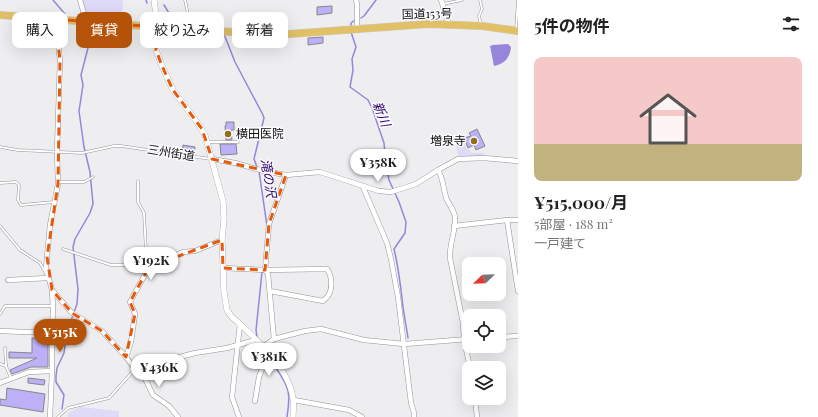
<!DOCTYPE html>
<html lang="ja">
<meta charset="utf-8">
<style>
body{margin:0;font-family:"Playfair Display","Noto Sans JP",serif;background:#f2f2f2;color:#222;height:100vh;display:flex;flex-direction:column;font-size:15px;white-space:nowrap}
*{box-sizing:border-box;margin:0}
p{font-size:13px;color:#767676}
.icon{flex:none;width:22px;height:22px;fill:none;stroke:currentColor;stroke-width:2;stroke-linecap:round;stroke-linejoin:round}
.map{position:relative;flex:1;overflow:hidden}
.drawer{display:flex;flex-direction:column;background:#fff;width:300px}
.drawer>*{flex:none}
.hud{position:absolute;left:12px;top:12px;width:380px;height:36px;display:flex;gap:8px}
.needle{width:26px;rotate:247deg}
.fabs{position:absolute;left:462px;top:257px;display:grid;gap:8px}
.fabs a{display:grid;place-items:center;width:44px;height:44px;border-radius:8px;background:#fff;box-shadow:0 4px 16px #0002;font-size:20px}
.price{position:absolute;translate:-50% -34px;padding:0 9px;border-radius:14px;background:#fff;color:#222;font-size:13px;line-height:26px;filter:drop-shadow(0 1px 2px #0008)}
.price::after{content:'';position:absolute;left:50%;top:24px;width:12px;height:9px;margin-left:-6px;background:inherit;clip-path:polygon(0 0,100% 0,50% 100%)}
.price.current{background:#b45309;color:#fff}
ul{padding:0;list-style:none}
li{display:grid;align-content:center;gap:8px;height:212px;padding:0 16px}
li span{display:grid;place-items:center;height:124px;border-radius:8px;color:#555}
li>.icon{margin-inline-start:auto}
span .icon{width:72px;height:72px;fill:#fffc;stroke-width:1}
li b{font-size:17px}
h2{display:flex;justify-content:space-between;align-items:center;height:48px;padding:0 16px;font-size:17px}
.pill{padding:0 14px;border-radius:8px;background:#fff;box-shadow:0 4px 16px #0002;font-size:14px;line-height:36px}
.pill.current{background:#b45309;color:#fff}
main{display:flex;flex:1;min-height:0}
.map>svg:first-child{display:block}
.green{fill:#dedaf7}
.water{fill:#9685da}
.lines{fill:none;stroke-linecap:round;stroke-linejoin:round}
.stream{stroke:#9685da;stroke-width:1.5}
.building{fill:#bdb0f7;stroke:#868688}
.service-casing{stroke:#949497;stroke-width:3}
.minor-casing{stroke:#949497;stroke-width:5.5}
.tertiary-casing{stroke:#949497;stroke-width:6}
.trunk-casing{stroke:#cacaca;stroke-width:8}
.service{stroke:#fff;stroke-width:2}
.minor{stroke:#fff;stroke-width:4.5}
.tertiary{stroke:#fff;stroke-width:5.5}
.trunk{stroke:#e2c066;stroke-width:7}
.marked{fill:none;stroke:#e8590c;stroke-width:3;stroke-dasharray:8 5;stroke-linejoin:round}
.poi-dot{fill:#907116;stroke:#fbfbfe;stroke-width:1.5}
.labels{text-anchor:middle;stroke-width:3;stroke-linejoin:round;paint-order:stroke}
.street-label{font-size:12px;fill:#0f0f10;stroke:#fbfbfe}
.poi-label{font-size:12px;fill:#0f0f10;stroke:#fbfbfe;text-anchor:start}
.water-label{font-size:13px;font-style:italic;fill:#31036d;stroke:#fbfbfe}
</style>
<main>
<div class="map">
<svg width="518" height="417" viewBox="0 0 518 417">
<rect width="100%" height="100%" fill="#eeeef1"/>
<!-- green -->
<g class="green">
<polygon points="82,0 123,0 122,19 88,17 85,11"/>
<polygon points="455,137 463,140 467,149 470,150 472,153 484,153 484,156 459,158 456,146"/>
<polygon points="80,407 119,411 119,417 68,417 68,413"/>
</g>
<!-- water -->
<path class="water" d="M508 44 511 47C510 58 504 64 494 66L490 46 493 45Z"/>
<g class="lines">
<!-- stream -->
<g class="stream">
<polyline points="53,0 65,14"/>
<polyline points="146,0 147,3"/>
<polyline points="164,5 175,23 222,26 223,28"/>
<polyline points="361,18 364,16 376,0"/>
<polyline points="351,26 351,23 355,20"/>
<path d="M351 32 356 47 352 59 353 70 350 87 368 100 372 108 384 143 386 164 389 180 399 202 406 222 405 233 394 249C398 265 400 281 402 298 403 311 406 324 408 338"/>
<polyline points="224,34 235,62 263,115 264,118 254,159 257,167"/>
<polyline points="259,171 267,226"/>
<polyline points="257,337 256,330 262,272"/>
<path d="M265 353C273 364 285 378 288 391 290 400 288 409 287 417"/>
<polyline points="62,409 64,395 56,382 56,376 57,368 64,353 67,332 77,304 78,289 73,247 75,239 90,213 93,204 90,172 84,147 79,111 83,85 81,75 88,48 88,42 80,29"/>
</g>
</g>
<!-- building -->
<g class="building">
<polygon points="332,6 332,13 317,15 317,7"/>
<polygon points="323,37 323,43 308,45 308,38"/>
<polygon points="226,122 234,122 234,130 231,130 232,140 226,140 225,126 226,125"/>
<polygon points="477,129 485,146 476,150 474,145 468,148 464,138 471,136 469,133"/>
<polygon points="220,144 236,144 237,154 221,155"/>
<polygon points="183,145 195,147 194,154 182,152"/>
<polygon points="32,338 48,339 48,367 31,367 12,374 10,370 37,358 9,358 9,352 32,353"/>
<polygon points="28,378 45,380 44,385 28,383"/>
<polygon points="7,388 45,394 43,412 0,405 0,399 6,400"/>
</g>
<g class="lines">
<!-- service casing -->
<g class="service-casing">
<g id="service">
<polyline points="185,0 191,28"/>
<polyline points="480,0 482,9 479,16 481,25"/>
<polyline points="443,4 462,0"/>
<polyline points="516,30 518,0"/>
<polyline points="208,142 238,142"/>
<polyline points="0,147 18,150 82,153 114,146 121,146 211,159"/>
<polyline points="58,182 84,182 93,177"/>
<polyline points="0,183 16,182 19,185 18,200 21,205 54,202"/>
<polyline points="0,226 20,250 40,263 45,272"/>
<polyline points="63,249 111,265 126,265 147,270 144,213 138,202 138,181"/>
<polyline points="0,314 5,306 52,306"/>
<polyline points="5,348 6,366 11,378"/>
<polyline points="0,364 6,366"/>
<polyline points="58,417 68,408 109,398 135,369"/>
</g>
</g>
<!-- minor casing -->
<g class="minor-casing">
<g id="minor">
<polyline points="80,0 86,21"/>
<polyline points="356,0 357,4 357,29"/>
<polyline points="441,0 449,24"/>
<polyline points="212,159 235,163 264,171 286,175 320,172 379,191 391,192 416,184 438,170 458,159 484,158 518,161"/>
<path d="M438 170C444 180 443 190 447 200 450 206 454 210 455 217 456 231 449 244 450 258L463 323 464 339 470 368"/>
<polyline points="363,187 387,243 391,259 398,297 411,403 414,413 414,417"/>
<polyline points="507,220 518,291"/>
<polyline points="454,226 507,220 518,220"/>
<path d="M223 268 265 270 327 269C332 276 333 288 328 296 328 297 323 300 323 301L270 291"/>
<polyline points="8,280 48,278"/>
<polyline points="52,290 72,313 102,331 126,357 135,369 142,372 153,395 169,406 178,417"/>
<polyline points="0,331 52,333"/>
<polyline points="499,337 518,336"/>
<polyline points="274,339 268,274 265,270 269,224 286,175"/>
<polyline points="126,357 131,342 135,314 130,302 149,267 183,252 195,251 222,240"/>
<polyline points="135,369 144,363 156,358 172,359 195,353 227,348 256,340"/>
<polyline points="0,383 29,372 52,371"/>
<polyline points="475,398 477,417"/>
<polyline points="294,400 349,410 362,417"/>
<polyline points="255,401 259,377 262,369 263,362 260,349 274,339 305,331 321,329 364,340 404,344 469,339"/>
<polyline points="50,417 52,371 52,333 53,308 52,290 46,268 47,257 50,225 58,184 57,151 60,60 55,19"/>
<polyline points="239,417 232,397 240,324"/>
</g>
</g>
<!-- tertiary casing -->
<g class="tertiary-casing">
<path id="tertiary" d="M154 0 156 15V50L162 66 173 90 199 125 205 135 223 201 224 219 222 240 224 292 227 310 231 316C254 337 288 366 293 398 294 404 293 411 293 417"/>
</g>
<!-- trunk casing -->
<g class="trunk-casing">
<polyline id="trunk" points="0,15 156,27 265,34 289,34 428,24 482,26 518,31"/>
</g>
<!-- service -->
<use href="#service" class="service"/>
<!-- minor -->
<use href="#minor" class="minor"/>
<!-- tertiary -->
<use href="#tertiary" class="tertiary"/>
<!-- trunk -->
<use href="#trunk" class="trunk"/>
</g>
<!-- marked area -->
<path class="marked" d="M55 19 156 27V50L162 66 173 90 202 129 212 159 286 175 269 224 265 270 223 268 222 240 149 267 130 302 135 314 126 357 102 331 72 313 52 290 47 257 58 184 60 60Z"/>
<!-- markers -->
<g class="poi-dot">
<circle cx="228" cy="134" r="4"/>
<circle cx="474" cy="141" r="4"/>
</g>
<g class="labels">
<!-- street labels -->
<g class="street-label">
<text transform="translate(427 14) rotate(-1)" y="4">国道153号</text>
<text transform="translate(171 153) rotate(9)" y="4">三州街道</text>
</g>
<!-- poi labels -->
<g class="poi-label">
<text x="236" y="138">横田医院</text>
<text x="466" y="145" text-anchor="end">増泉寺</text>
</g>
<!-- water labels -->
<g class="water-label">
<text transform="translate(382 114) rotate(68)" y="5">新川</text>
<text transform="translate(269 178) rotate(81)" y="5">滝の沢</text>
</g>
</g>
</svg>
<div class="fabs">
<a><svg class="needle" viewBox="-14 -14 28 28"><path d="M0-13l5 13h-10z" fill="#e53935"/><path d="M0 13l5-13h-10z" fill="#767676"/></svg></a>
<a><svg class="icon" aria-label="locate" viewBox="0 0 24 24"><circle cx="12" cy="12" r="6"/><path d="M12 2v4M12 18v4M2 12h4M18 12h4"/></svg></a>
<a><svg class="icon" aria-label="layers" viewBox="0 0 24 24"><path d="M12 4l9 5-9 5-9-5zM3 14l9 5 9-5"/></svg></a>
</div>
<b class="price" style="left:378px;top:183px">¥358K</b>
<b class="price" style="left:151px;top:281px">¥192K</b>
<b class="price current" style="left:60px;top:353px">¥515K</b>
<b class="price" style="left:269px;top:377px">¥381K</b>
<b class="price" style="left:159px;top:388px">¥436K</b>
<div class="hud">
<a class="pill">購入</a>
<a class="pill current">賃貸</a>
<a class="pill">絞り込み</a>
<a class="pill">新着</a>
</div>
</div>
<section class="drawer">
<h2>5件の物件<svg class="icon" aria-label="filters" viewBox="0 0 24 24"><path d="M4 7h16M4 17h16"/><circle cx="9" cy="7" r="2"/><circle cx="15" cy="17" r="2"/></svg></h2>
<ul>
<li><span style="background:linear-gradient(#f6c9c9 70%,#c2b280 0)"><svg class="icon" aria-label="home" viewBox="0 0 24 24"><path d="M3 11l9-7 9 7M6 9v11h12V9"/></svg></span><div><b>¥515,000/月</b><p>5部屋 · 188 m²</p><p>一戸建て</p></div></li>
</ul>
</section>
</main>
